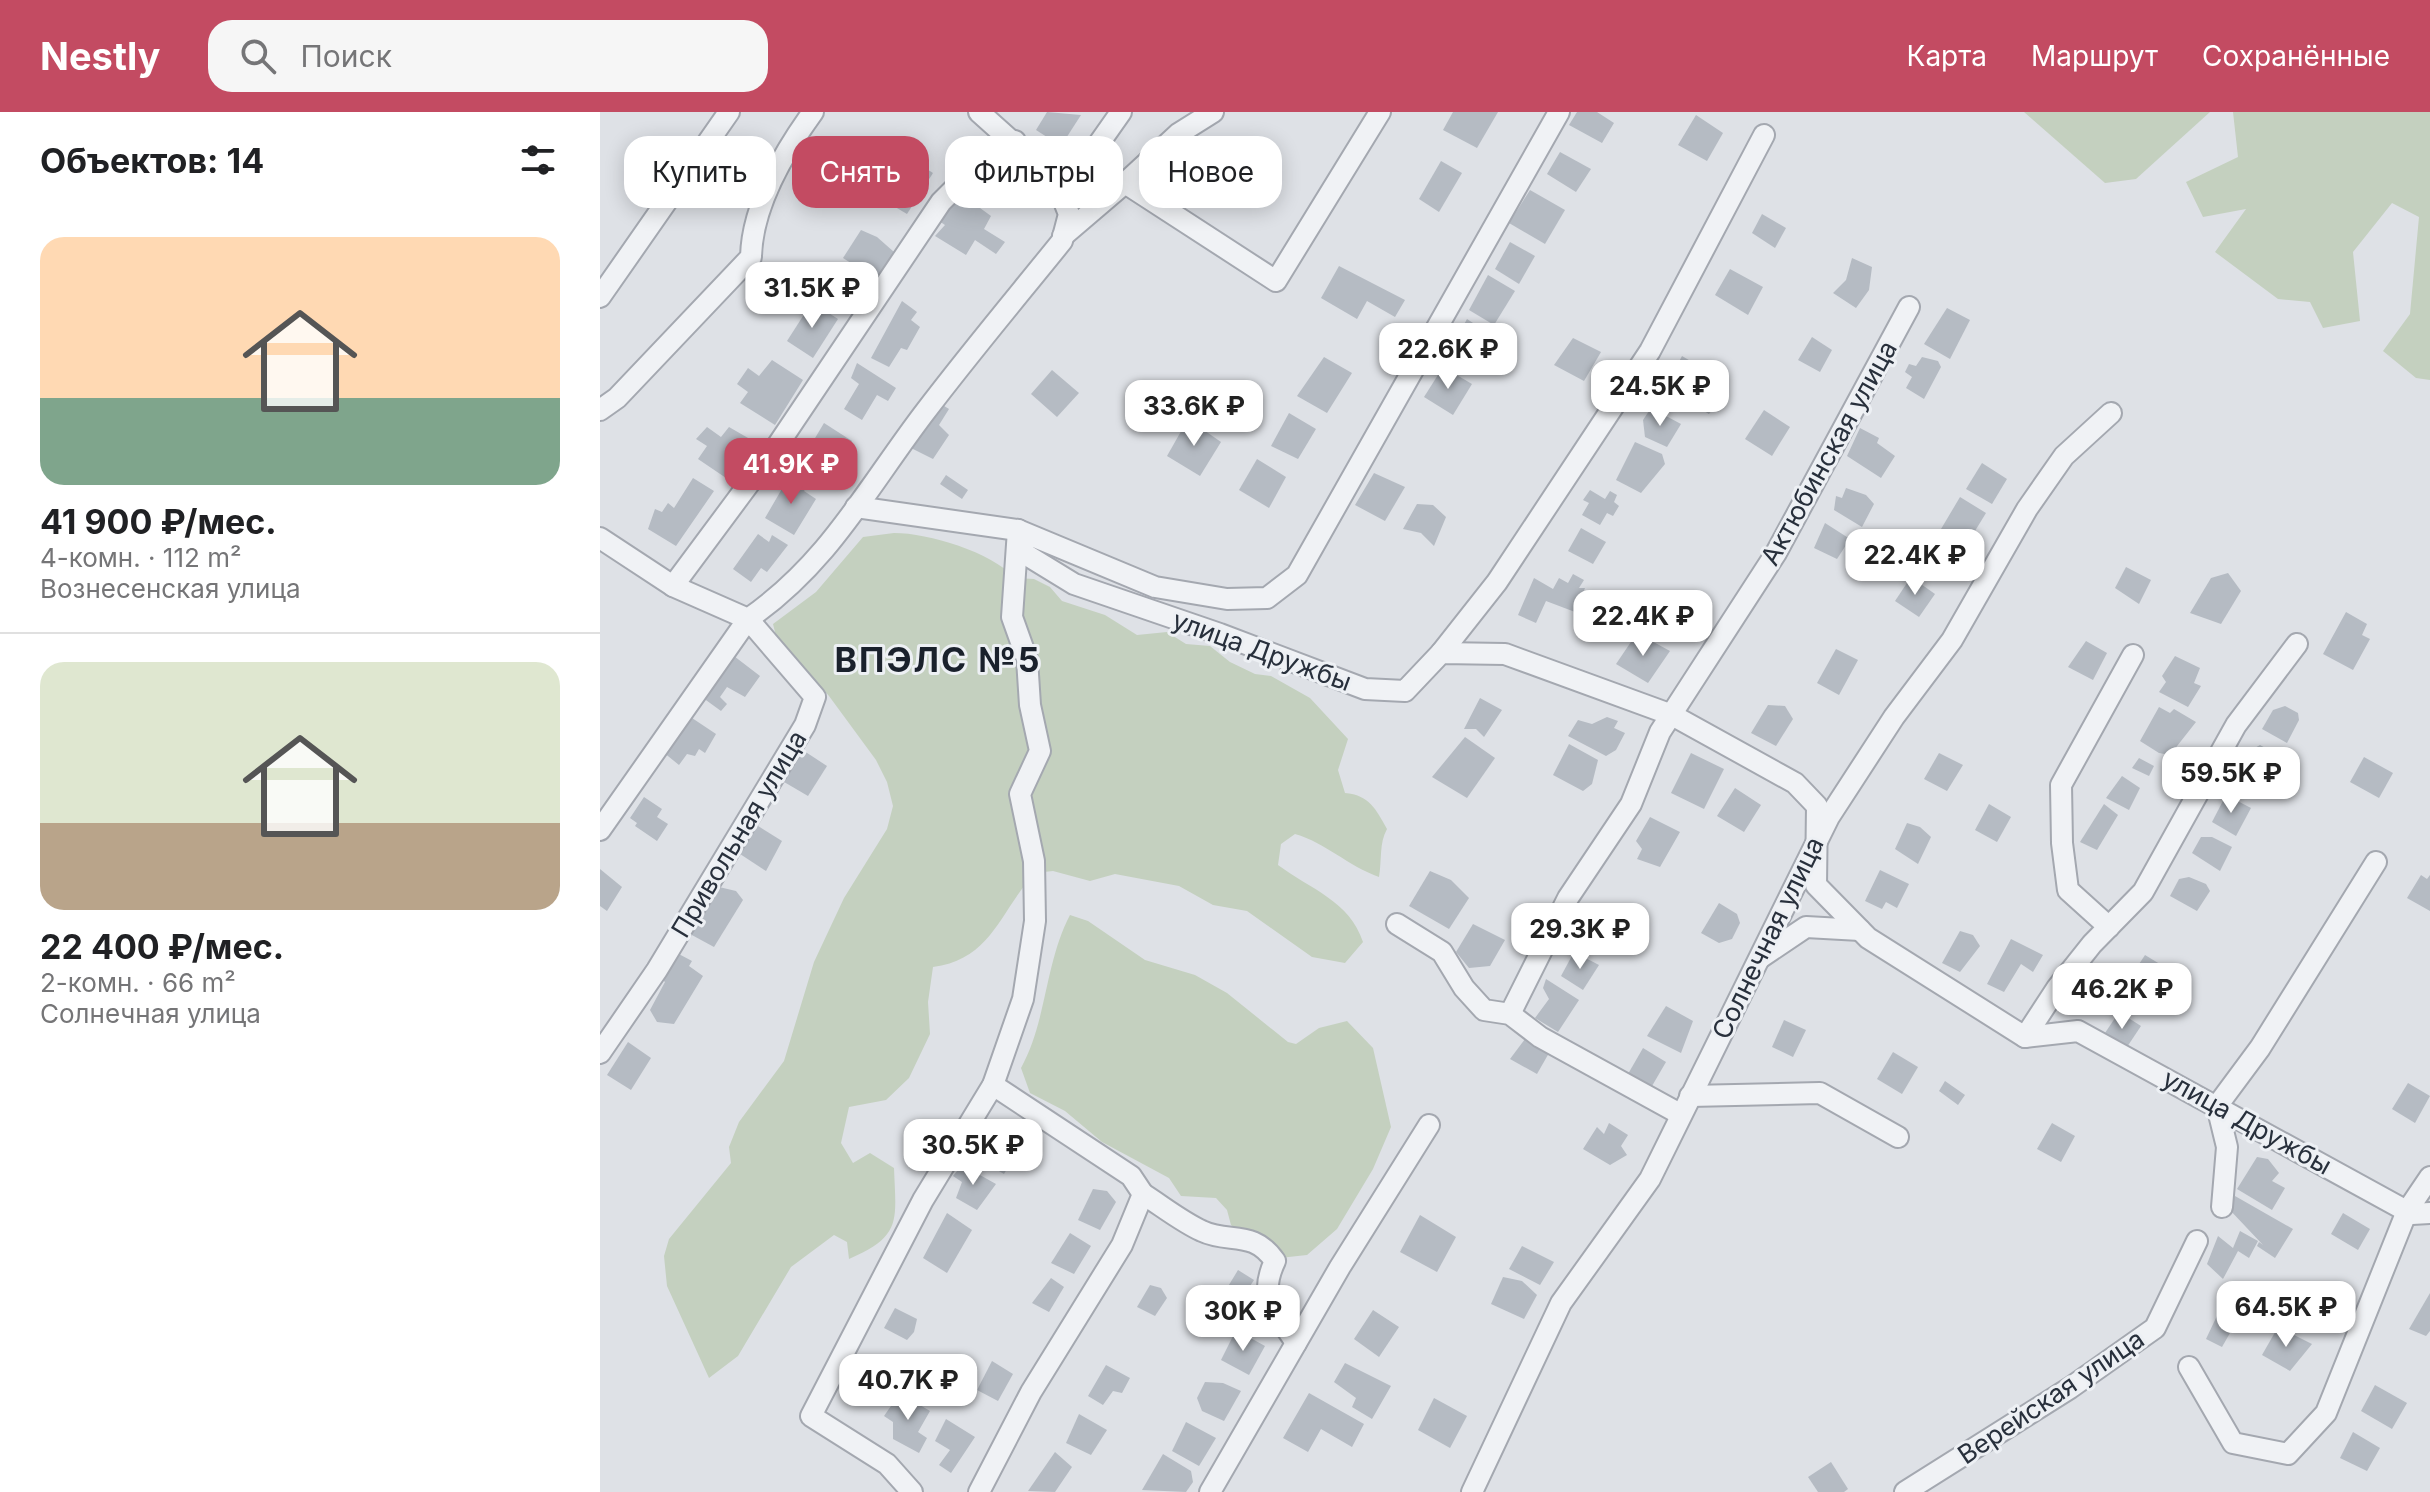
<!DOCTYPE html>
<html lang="ru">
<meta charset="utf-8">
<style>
body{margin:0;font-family:Inter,sans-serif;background:#f6f6f6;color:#202124;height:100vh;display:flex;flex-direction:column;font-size:30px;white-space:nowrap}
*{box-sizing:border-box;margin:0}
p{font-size:26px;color:#757577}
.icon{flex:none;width:44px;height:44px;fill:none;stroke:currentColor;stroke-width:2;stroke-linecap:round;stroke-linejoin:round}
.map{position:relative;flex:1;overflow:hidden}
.side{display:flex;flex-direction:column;background:#fff;width:600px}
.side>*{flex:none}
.top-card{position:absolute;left:24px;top:24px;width:760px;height:72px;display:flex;gap:16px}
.price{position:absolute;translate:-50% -68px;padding:0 18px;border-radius:16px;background:#fff;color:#222;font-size:26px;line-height:52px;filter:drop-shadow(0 2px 4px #0008)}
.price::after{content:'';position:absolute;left:50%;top:48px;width:24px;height:18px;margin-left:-12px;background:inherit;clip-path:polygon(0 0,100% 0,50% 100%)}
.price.current{background:#c34b62;color:#fff}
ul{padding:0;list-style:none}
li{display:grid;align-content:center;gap:16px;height:424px;padding:0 40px}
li+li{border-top:2px solid #e0e0e0}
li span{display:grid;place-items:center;height:248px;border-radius:24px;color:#555}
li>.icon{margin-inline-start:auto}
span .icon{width:144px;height:144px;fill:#fffc;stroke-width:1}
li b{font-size:34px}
h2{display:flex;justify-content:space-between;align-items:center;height:96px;padding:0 40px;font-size:34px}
.chip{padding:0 28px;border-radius:24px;background:#fff;box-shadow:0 4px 20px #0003;font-size:28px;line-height:72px}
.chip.current{background:#c34b62;color:#fff}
header{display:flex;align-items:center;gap:48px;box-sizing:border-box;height:112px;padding:0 40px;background:#c34b62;color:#fff}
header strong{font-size:38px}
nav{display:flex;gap:44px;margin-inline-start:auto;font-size:28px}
.search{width:560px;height:72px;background:#f6f6f6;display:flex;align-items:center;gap:20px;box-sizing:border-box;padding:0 28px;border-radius:24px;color:#757577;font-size:30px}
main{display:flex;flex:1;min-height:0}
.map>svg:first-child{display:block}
.green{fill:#c4d0bf}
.building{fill:#b5bbc3}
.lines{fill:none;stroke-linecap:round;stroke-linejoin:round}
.minor-casing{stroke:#a4a8b0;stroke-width:24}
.minor{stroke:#f0f2f5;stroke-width:20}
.labels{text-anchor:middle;stroke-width:6;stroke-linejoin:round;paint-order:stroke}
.street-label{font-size:26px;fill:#28303c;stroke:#edf0f4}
.district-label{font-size:34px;font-weight:bold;letter-spacing:2px;fill:#1a212c;stroke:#edf0f4}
</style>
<header>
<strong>Nestly</strong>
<div class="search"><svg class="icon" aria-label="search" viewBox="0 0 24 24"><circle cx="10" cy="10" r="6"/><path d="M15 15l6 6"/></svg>Поиск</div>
<nav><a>Карта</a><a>Маршрут</a><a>Сохранённые</a></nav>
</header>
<main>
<section class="side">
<h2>Объектов: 14<svg class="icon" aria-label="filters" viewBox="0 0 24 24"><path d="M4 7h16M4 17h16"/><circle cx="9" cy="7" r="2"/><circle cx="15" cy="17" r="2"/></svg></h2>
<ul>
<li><span style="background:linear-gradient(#ffd9b3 65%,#7fa58c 0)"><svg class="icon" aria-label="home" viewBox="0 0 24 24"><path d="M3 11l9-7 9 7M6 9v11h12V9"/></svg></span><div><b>41 900 ₽/мес.</b><p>4-комн. · 112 m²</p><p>Вознесенская улица</p></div></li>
<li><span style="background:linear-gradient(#dfe7d0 65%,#b9a48a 0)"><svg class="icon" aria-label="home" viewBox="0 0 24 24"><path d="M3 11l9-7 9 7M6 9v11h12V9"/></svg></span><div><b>22 400 ₽/мес.</b><p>2-комн. · 66 m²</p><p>Солнечная улица</p></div></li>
</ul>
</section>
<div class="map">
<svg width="1830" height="1380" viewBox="0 0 1830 1380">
<rect width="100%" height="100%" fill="#dee1e6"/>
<!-- green -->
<g class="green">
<polygon points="1424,0 1610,0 1536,67 1505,71"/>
<polygon points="1633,0 1830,0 1830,268 1816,266 1783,239 1810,202 1819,105 1792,91 1753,140 1760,209 1723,216 1710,190 1678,187 1615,140 1646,97 1603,105 1586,70 1638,45"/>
<path d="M294 421C329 421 391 440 415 466L434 467 450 475 462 489 505 503 537 523 567 520 586 532 610 534 630 550 655 562 671 564 710 586 748 627 738 658 745 681C769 683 776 697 787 717 779 731 782 748 779 765 748 754 726 731 695 722L681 732 678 753C710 777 750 789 763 830L745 851 712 845 647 799 613 793 579 774 515 762 490 769 453 759 435 761C399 800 392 847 333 855L328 890 330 922 309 966 286 988 249 995 241 1031 253 1051 270 1041 294 1056C296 1110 302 1124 249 1147L247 1130 234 1123 191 1155 138 1244 109 1266 67 1174 64 1144 69 1127 131 1051 129 1035 139 1010 184 949 214 850 244 786 287 717 293 694 287 670 276 648 229 584 176 524 173 512 216 480 263 425Z"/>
<path d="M470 803 488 809 545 848 595 863 627 881 688 930 696 932 719 916 747 909 773 936 791 1015 773 1057 737 1117 707 1143 669 1147 631 1113 627 1098 616 1086 581 1084 569 1066 502 1030 465 999 430 981 421 956C447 909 445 850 470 803Z"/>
</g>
<!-- building -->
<g class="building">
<polygon points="447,0 481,3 461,34 436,18"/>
<polygon points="853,0 898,0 877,36 843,18"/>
<polygon points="977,0 997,0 1014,11 1002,31 969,13"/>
<polygon points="1096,3 1123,21 1107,49 1078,33"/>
<polygon points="960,40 991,57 976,80 947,62"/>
<polygon points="308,45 333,61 307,102 280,86"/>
<polygon points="841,49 862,61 839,100 819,87"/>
<polygon points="930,78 965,98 945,132 909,111"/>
<polygon points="358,80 391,104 384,117 405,130 396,142 375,128 366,143 335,124 345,113 336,107"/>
<polygon points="1162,102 1186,116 1175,136 1152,121"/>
<polygon points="261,118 277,125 294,140 276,167 243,146"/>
<polygon points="910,130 935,144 919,172 895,157"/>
<polygon points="1252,146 1272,155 1269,178 1256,196 1233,181 1246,168"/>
<polygon points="739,154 805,188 795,205 767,189 757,207 721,186"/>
<polygon points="1130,157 1163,175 1148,203 1115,183"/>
<polygon points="888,163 915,179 894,213 869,198"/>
<polygon points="302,189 317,200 311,208 320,215 307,238 301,236 289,255 271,246"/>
<polygon points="212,190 238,207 213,246 187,229"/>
<polygon points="1347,196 1370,208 1350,247 1324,232"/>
<polygon points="867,207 891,223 873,254 849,240"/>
<polygon points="1212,225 1232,238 1220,260 1198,248"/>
<polygon points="973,226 1001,240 984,269 954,253"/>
<polygon points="1082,244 1121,267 1114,277 1123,282 1109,302 1052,269 1059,259 1071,265"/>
<polygon points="724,245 752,261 727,301 697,284"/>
<polygon points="1322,245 1338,249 1341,255 1324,287 1306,276 1312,265 1305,260 1309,252 1316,254"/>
<polygon points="172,248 203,268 175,313 140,291 148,280 137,272 148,256 159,264"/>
<polygon points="257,251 296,276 288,289 277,283 262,308 244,297 259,272 251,266"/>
<polygon points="843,255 872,272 853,303 824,285"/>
<polygon points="452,258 479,281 457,305 431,282"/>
<polygon points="336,289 349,297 339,313 349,323 333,347 311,336"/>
<polygon points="1051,296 1081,312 1067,335 1045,325 1043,308"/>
<polygon points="1164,298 1190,315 1172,344 1145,327"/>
<polygon points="689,301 716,317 698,347 671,334"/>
<polygon points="588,307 621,330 600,364 567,344"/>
<polygon points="224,311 252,329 227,369 199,353"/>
<polygon points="107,315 121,325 129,315 155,330 129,368 98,347 107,334 96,327"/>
<polygon points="1260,316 1279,326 1277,331 1295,344 1281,366 1247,344"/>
<polygon points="1035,330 1062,342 1065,352 1041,381 1016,368"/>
<polygon points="657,347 686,365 669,396 639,378"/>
<polygon points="1382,351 1407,367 1392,392 1366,377"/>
<polygon points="774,361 805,375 785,409 755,393"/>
<polygon points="190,363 208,372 204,379 216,387 194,423 165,406"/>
<polygon points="346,363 368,378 362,387 340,372"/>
<polygon points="93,366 114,379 76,434 48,417 55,397 62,400 68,391 74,396"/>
<polygon points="1246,376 1266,383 1274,392 1262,415 1234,398 1236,384 1242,386"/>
<polygon points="990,378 1005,387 1010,379 1017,383 1014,390 1019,394 1013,404 1007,401 1000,413 982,403 989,391 983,388"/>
<polygon points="1360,385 1386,401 1367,432 1341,417"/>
<polygon points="817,392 833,393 846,405 834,434 821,421 803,417"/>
<polygon points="1225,411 1250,427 1237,447 1214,436"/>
<polygon points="981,416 1006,430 993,452 968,439"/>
<polygon points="158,422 169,430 172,423 188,433 167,460 161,456 151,470 133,457"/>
<polygon points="1341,429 1363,443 1348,466 1327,453"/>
<polygon points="1526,455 1551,468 1539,492 1515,476"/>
<polygon points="1628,461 1641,479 1621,512 1590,501 1611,466"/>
<polygon points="973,462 984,468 979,476 985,476 975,500 946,489 936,511 918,503 934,466 953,477 959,466 968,471"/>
<polygon points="1311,465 1335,482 1319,505 1295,489"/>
<polygon points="1746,500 1767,512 1762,523 1770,527 1753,558 1723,542"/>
<polygon points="1037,521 1070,539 1048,571 1016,552"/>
<polygon points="1486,529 1507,541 1493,568 1468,555"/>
<polygon points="1236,537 1258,548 1239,583 1217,571"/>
<polygon points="130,541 160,564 145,585 127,575 120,585 127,592 121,599 99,583"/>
<polygon points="1575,544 1600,556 1594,571 1601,574 1588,595 1559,580 1566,570 1562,564"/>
<polygon points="880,586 902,598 884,625 876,617 864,617"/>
<polygon points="1168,593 1185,594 1193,607 1176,634 1151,621"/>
<polygon points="1685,594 1698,601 1699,608 1687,631 1662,617 1673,598"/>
<polygon points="1559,595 1570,601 1574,597 1596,610 1570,643 1559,641 1540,629"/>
<polygon points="86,602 116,622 105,641 99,637 95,644 87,642 79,653 63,640"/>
<polygon points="1007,605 1018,609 1014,616 1025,621 1016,638 1006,644 968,624 978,608 992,612"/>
<polygon points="865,625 895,646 867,686 832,665"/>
<polygon points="969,632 998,648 992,672 983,679 953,663"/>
<polygon points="1660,633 1674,641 1676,648 1663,672 1640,661 1653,637"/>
<polygon points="198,635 227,654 208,684 179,667"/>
<polygon points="1091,641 1124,657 1104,697 1071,681"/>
<polygon points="1339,641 1363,653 1347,679 1324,667"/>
<polygon points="1764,645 1793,661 1779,686 1750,670"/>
<polygon points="1539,646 1554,654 1549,664 1532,656"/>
<polygon points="1522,664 1540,676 1529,698 1506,686"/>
<polygon points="1135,676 1161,693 1144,720 1117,704"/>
<polygon points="1626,683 1651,696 1636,724 1612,710"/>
<polygon points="44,685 62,697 57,705 68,712 57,729 35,714 37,711 30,706"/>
<polygon points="1389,692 1411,705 1397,730 1375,718"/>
<polygon points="1504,692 1518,703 1497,738 1480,730"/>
<polygon points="1050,705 1080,720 1060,755 1037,747 1042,737 1036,729"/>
<polygon points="1307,711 1320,715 1331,725 1318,752 1295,737"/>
<polygon points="155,712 182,729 166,759 137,740"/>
<polygon points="1601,725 1612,725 1632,735 1620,759 1592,741"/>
<polygon points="0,757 22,775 7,799 0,794"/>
<polygon points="1280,758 1309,772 1297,796 1286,790 1282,797 1265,789"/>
<polygon points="830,759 851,768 869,786 849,817 809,794"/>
<polygon points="1821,763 1827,767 1830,763 1830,799 1807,786"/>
<polygon points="1589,765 1606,772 1610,779 1597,799 1570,784 1579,767"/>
<polygon points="119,775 136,779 143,788 114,835 90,822"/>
<polygon points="1119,791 1137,802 1140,811 1132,827 1119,831 1101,821"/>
<polygon points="873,812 905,828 890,854 869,856 856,840"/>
<polygon points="1360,819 1373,823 1380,834 1360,860 1342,851"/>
<polygon points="1411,827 1443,843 1433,860 1421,852 1404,880 1387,872"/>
<polygon points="75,840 92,849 89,854 103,864 74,912 57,910 50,898 65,870 59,864"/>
<polygon points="974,840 999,853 983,878 961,864"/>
<polygon points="1545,843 1573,860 1556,887 1528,869"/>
<polygon points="946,867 979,888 958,920 935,906 949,887 943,876"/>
<polygon points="1066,894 1093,909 1081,941 1047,924"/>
<polygon points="1519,900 1541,914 1525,938 1503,924"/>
<polygon points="1184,908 1206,918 1193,945 1172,935"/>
<polygon points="925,927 940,931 949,941 937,962 910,947"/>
<polygon points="28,930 51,946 31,978 7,963"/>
<polygon points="1043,936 1066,950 1052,974 1028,962"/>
<polygon points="1293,940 1318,955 1302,982 1277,967"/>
<polygon points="1345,969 1365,983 1358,993 1339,979"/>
<polygon points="1808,971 1830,984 1815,1011 1792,997"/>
<polygon points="1009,1011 1028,1023 1021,1034 1027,1043 1010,1053 983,1037 997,1015 1004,1022"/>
<polygon points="1452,1011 1475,1024 1461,1050 1437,1037"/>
<polygon points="395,1017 422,1031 404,1062 380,1048"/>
<polygon points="1657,1045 1668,1047 1679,1061 1672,1069 1685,1076 1672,1098 1637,1077"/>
<polygon points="362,1053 396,1072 377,1098 356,1086 362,1070 353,1064"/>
<polygon points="493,1077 507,1079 516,1090 500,1118 478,1108"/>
<polygon points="1635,1084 1693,1117 1675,1146 1657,1134 1659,1130 1663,1133 1628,1096"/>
<polygon points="347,1101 372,1118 347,1161 323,1146"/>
<polygon points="1743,1101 1770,1117 1758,1138 1731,1122"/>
<polygon points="820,1103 856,1125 837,1160 800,1140"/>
<polygon points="1640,1119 1658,1129 1649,1146 1638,1139 1623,1167 1607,1152 1618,1124 1633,1136"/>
<polygon points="470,1121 491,1134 474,1162 451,1151"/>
<polygon points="922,1134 954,1150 940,1173 909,1157"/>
<polygon points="638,1158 654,1168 630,1205 615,1196"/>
<polygon points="903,1165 922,1169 937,1183 924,1207 891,1192"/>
<polygon points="451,1166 464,1175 449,1200 432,1191"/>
<polygon points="1703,1170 1731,1187 1718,1214 1687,1197"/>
<polygon points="550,1173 561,1176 567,1186 555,1204 537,1195"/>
<polygon points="1830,1181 1830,1219 1826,1224 1809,1217"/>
<polygon points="1623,1191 1642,1200 1622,1235 1606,1227"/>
<polygon points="295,1196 317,1207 314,1220 307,1228 284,1216"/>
<polygon points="773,1198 799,1215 779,1245 754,1227"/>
<polygon points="1678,1215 1712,1232 1690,1259 1662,1243"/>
<polygon points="636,1218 665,1234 649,1263 621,1248"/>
<polygon points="392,1249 413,1262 398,1289 377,1278"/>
<polygon points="745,1251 791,1274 772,1307 752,1295 756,1286 734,1270"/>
<polygon points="506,1253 530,1266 522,1281 513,1279 503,1293 488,1284"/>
<polygon points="264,1256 295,1274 282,1294 252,1277"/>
<polygon points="605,1270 623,1271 641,1279 624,1309 602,1299 597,1286"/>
<polygon points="1775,1273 1807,1291 1792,1317 1761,1299"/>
<polygon points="300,1281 330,1299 318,1320 327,1326 319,1341 293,1327 293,1310 284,1304"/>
<polygon points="709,1281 764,1312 752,1335 721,1317 708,1340 683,1326"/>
<polygon points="834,1286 867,1304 850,1336 818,1318"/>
<polygon points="479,1302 507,1318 491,1343 466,1331"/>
<polygon points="346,1307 375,1325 351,1361 339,1353 350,1338 335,1329"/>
<polygon points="586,1310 616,1326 599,1354 572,1339"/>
<polygon points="1753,1320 1780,1336 1767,1359 1740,1346"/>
<polygon points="455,1340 472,1355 455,1380 428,1379"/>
<polygon points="563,1342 591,1359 593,1370 586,1380 542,1378"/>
<polygon points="1231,1350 1248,1377 1244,1380 1218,1380 1208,1365"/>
</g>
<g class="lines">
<!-- minor casing -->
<g class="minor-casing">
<g id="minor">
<polyline points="525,71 578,22 613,0"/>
<polyline points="462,84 521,0"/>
<polyline points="463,124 525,71 676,169 780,0"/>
<polyline points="0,185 129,0"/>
<path d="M0 298 17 286 151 145C152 95 184 40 213 0"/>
<polyline points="256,395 418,418 425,442 474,472 620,522 765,577 805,579 841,541 905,542 1072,603 1195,671 1217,694 1216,773 1268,826 1425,925 1478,919 1812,1102 1830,1101"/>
<path d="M0 426 73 474 148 507C229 451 267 376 325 300 369 242 416 186 462 129L469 102 456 69 379 0"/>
<polyline points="73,474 177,334 341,90 376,55 415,29"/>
<polyline points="841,541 897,470 1050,239 1164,23"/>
<polyline points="0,718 148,507 215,585 205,613 57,858 0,941"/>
<polyline points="797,812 842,840 864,876 884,898 910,902 940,925 1080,1002"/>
<polyline points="1509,815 1468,778 1462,731 1461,673 1533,543"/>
<polyline points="1160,846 1206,815 1260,818"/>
<polyline points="910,902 968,786 1031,692 1060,620 1176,441 1309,195"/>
<polyline points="1425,925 1457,876 1492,832 1543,780 1636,613 1697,532"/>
<polyline points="1090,984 1220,981 1298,1025"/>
<path d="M543 1082C562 1094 582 1110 602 1119 629 1132 653 1117 675 1149 657 1187 676 1199 696 1231"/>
<polyline points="1622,1095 1627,1035 1617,994 1660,936 1776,750"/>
<polyline points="1589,1255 1633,1331 1688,1342 1726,1301 1807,1099 1830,1065"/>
<polyline points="312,1380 287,1352 211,1304 323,1088 393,973 423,887 435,809 434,749 420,682 440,639 430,593 427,547 412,505 418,418 555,475 627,487 667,486 697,463 959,0"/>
<polyline points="379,1380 431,1280 522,1133 543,1082 531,1064 393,973"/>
<polyline points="610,1380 740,1155 829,1013"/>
<polyline points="872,1380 961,1191 1050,1067 1229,705 1294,605 1352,528 1427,397 1464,344 1511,301"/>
<polyline points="1305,1380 1470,1276 1555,1216 1597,1129"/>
</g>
</g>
<!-- minor -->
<use href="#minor" class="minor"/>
</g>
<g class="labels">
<!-- street labels -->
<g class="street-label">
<text transform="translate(1229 341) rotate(-61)" y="9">Актюбинская улица</text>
<text transform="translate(662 539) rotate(20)" y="9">улица Дружбы</text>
<text transform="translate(139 722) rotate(-59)" y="9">Привольная улица</text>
<text transform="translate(1168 826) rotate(-64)" y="9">Солнечная улица</text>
<text transform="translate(1647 1010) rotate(29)" y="9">улица Дружбы</text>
<text transform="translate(1451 1285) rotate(-34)" y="9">Верейская улица</text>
</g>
<!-- district labels -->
<g class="district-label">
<text x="338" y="560">ВПЭЛС №5</text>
</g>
</g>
</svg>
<b class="price" style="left:212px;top:218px">31.5K ₽</b>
<b class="price" style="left:848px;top:279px">22.6K ₽</b>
<b class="price" style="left:1060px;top:316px">24.5K ₽</b>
<b class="price" style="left:594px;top:336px">33.6K ₽</b>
<b class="price current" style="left:191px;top:394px">41.9K ₽</b>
<b class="price" style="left:1315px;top:485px">22.4K ₽</b>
<b class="price" style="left:1043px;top:546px">22.4K ₽</b>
<b class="price" style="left:1631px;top:703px">59.5K ₽</b>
<b class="price" style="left:980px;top:859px">29.3K ₽</b>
<b class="price" style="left:1522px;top:919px">46.2K ₽</b>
<b class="price" style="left:373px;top:1075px">30.5K ₽</b>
<b class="price" style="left:1686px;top:1237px">64.5K ₽</b>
<b class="price" style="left:643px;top:1241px">30K ₽</b>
<b class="price" style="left:308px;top:1310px">40.7K ₽</b>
<div class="top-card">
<a class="chip">Купить</a>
<a class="chip current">Снять</a>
<a class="chip">Фильтры</a>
<a class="chip">Новое</a>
</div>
</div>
</main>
